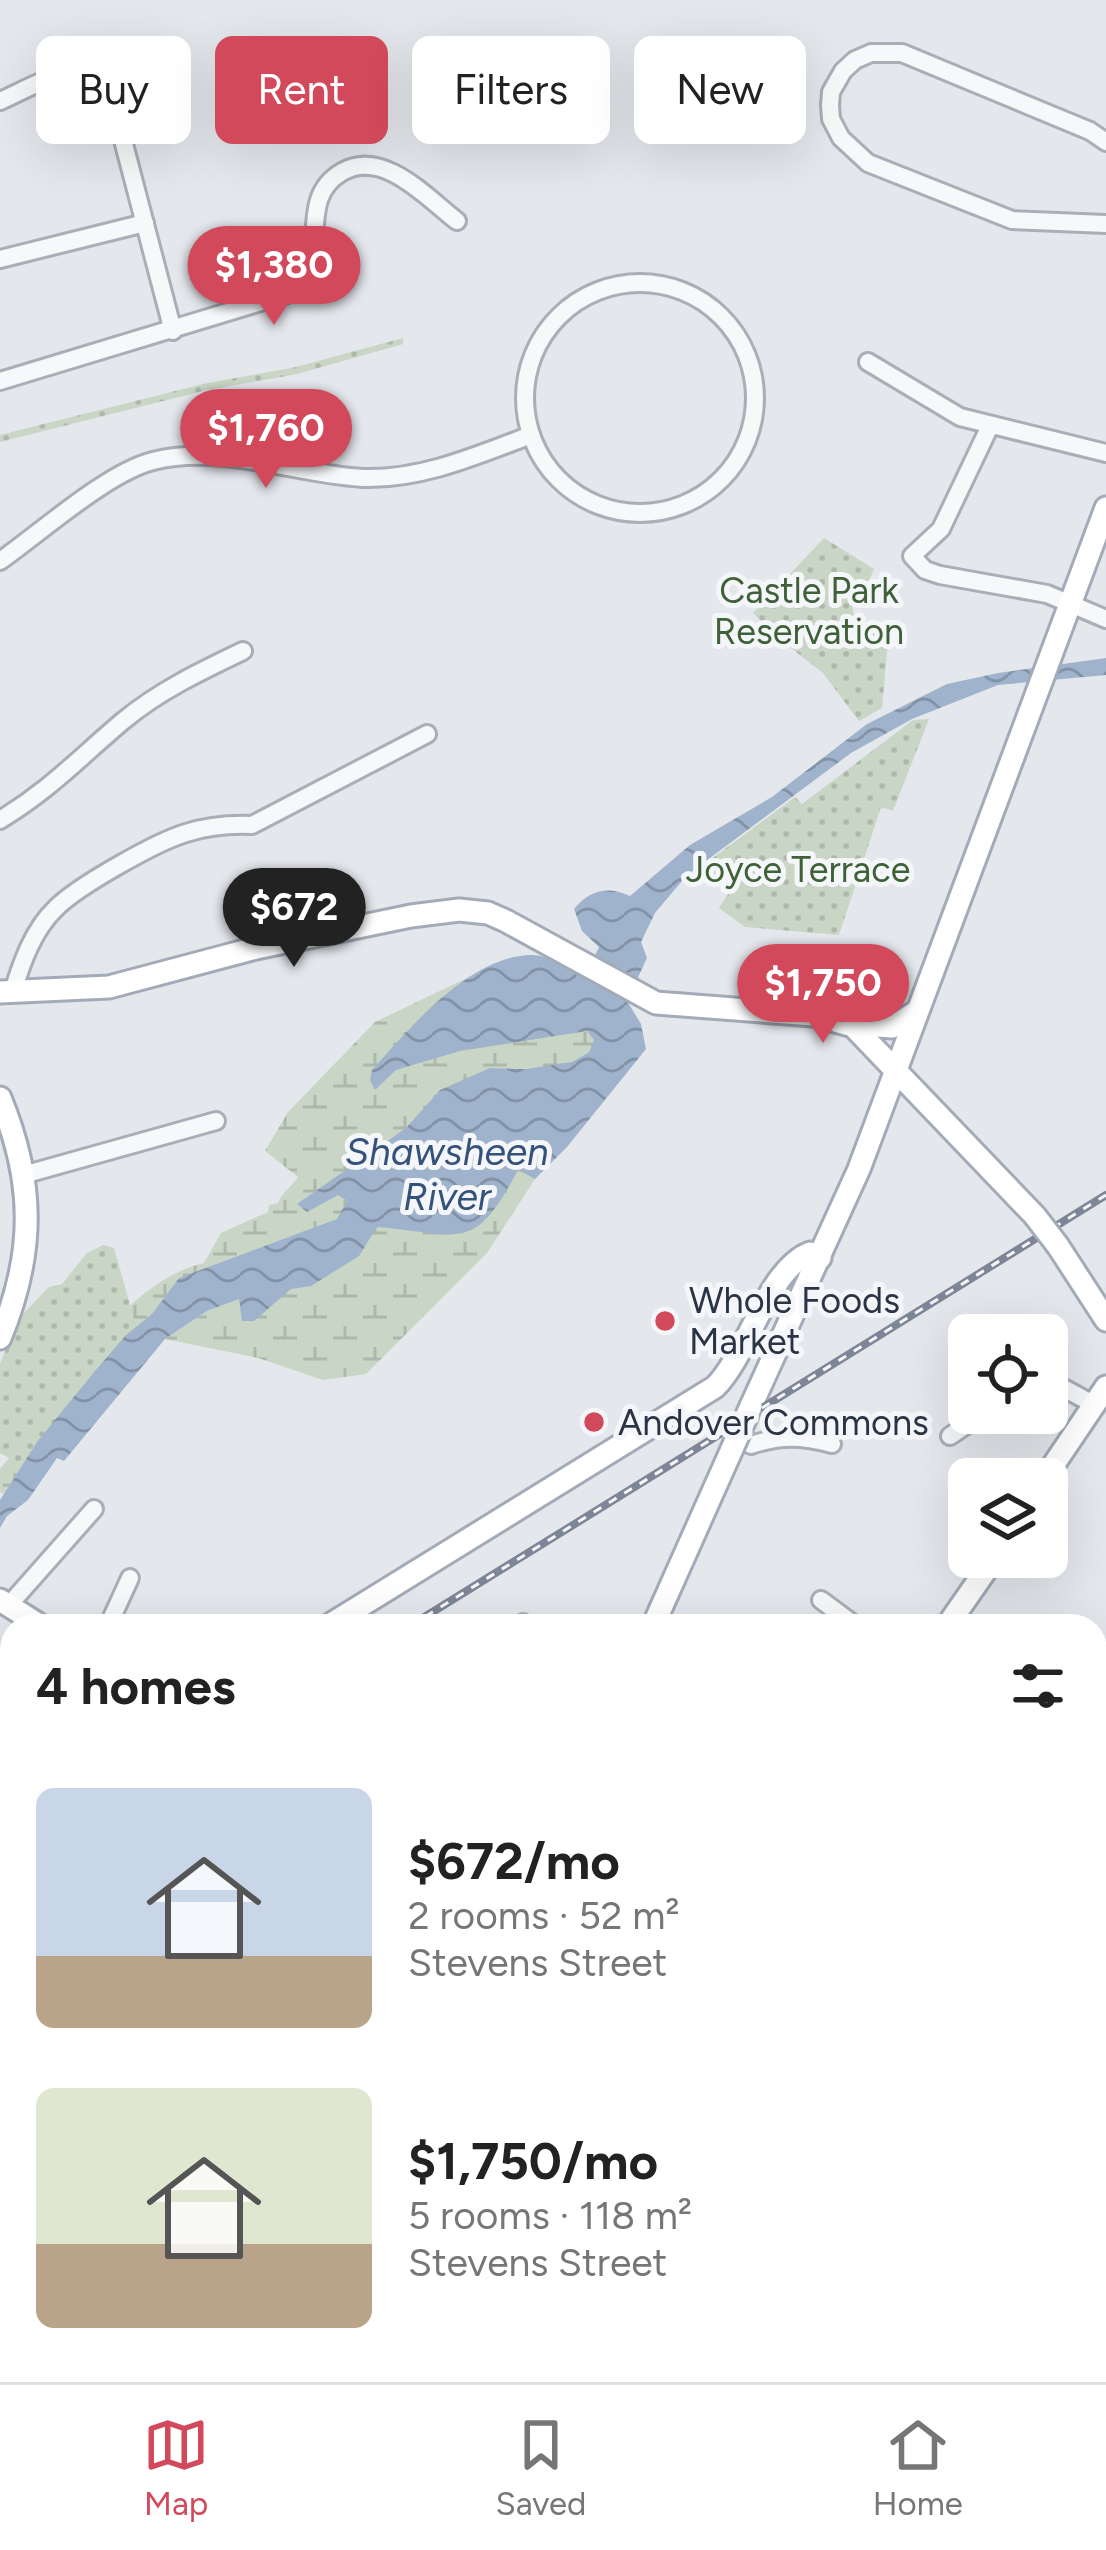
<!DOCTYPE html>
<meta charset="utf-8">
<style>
body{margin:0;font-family:Figtree,sans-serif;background:#f6f6f6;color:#222;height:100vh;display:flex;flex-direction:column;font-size:45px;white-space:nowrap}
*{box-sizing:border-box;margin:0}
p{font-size:39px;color:#767676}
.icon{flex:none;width:66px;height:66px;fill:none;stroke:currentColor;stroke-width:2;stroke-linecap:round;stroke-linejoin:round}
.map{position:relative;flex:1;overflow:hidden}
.side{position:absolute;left:0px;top:1614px;width:1107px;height:768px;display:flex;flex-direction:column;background:#fff;border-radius:36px 36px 0 0;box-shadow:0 12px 48px #0002}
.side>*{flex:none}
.top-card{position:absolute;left:36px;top:36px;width:1035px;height:108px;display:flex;gap:24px}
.fabs{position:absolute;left:948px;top:1314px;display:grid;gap:24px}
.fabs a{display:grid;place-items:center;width:120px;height:120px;border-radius:18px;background:#fff;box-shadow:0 12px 48px #0002;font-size:60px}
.price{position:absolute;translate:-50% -102px;padding:0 27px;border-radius:42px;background:#d1495b;color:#fff;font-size:39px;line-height:78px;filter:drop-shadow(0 3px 6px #0008)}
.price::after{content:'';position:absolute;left:50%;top:72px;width:36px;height:27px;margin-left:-18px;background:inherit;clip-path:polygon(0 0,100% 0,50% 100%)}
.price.current{background:#222;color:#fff}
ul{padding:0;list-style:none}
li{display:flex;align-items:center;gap:36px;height:300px;padding:0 36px}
li span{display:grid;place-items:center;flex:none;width:336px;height:240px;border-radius:18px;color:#555}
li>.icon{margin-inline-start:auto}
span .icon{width:144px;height:144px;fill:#fffc;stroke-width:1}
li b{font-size:51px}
h2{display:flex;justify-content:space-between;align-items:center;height:144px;padding:0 36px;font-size:51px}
.pill{padding:0 42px;border-radius:18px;background:#fff;box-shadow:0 12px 48px #0002;font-size:42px;line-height:108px}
.pill.current{background:#d1495b;color:#fff}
.menu{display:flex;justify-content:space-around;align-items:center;height:168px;border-top:3px solid #e0e0e0;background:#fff;font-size:33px;color:#767676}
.menu a{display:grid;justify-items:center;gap:6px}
.menu .current{color:#d1495b}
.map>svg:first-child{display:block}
.wetland{fill:url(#wetland-marsh)}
.cemetery{fill:url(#cemetery-stones)}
.park{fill:url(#park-dots)}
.water{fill:url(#water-waves)}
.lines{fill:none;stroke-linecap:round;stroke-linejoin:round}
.minor-casing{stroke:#a9aeb7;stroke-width:22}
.major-casing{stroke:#a3abb8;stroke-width:27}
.minor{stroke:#f7f8fa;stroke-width:16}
.major{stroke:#fff;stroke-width:21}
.rail-casing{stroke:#7d8696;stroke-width:8}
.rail{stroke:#f4f6f9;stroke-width:3;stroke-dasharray:9;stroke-linecap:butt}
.major-bridge-casing{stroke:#a3abb8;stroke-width:27;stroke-linecap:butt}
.major-bridge{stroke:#fff;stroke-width:21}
.poi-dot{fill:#d1495b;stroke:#f4f6f9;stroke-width:4.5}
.labels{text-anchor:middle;stroke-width:10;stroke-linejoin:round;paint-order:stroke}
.park-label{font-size:36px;fill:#3f6138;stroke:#f4f6f9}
.poi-label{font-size:36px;fill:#2b3445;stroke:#f4f6f9;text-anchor:start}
.water-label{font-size:39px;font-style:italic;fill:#34527a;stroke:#f4f6f9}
</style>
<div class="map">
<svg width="1106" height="2382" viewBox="0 0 1106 2382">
<defs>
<pattern id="wetland-marsh" width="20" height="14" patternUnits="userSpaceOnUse" patternTransform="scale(3)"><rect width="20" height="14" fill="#c9d6c5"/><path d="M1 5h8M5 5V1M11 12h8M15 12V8" fill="none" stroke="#adb8ab"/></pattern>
<pattern id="cemetery-stones" width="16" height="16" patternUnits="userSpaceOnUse" patternTransform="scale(3)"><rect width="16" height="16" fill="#c9d6c5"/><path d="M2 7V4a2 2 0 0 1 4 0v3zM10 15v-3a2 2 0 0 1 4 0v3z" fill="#adb8ab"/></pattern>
<pattern id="park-dots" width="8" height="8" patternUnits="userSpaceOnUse" patternTransform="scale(3)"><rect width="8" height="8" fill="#c9d6c5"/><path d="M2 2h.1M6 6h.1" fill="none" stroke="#adb8ab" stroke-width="1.8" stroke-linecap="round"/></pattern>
<pattern id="water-waves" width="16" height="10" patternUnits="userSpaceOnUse" patternTransform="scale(3)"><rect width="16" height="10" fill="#9fb4cc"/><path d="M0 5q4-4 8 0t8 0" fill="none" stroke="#8293a7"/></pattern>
</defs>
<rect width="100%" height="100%" fill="#e4e7ec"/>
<!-- wetland -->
<g class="wetland">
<path d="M469 977 453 996 617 1034 561 1069 490 1068 370 1193 328 1227 228 1268 37 1442 4 1494 0 1492V1469C59 1402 115 1284 204 1263L221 1233 268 1212 269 1205 278 1203C282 1192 292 1187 298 1177L265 1151 288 1112 375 1022Z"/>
<polygon points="498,1158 535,1179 487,1253 366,1374 323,1380 258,1358 165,1339 207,1311 242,1298 394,1199"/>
</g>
<!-- cemetery -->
<polygon class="cemetery" points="12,2122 12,2303 7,2305 7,2318 0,2320 0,2123"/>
<!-- park -->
<g class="park">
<polygon points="403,338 403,344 297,374 207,390 0,442 0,435 203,384 296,367"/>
<polygon points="824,538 874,569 865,590 852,604 855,624 873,632 890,619 882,708 859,721 823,673 777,637 753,613"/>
<polygon points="929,719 893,811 881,807 839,935 745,927 719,908 730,891 699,868 795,797 802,804 913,720"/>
<polygon points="103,1245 114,1248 136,1326 112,1364 23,1466 0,1453 0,1364 18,1319 49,1287 62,1284 87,1253"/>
</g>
<!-- water -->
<path class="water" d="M1106 658V675L998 685 912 719 851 753 687 875 655 913 641 942 647 958 627 1001 641 1024 646 1049 567 1147 535 1179 518 1170C473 1255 462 1234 377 1227L359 1256 311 1286 291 1289 254 1321H242L239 1299 207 1311 165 1339 64 1461 57 1458 28 1500 7 1516 0 1528V1500L37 1442 95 1371 126 1335 152 1314 179 1278 337 1219 347 1201 338 1195 307 1212 297 1204 406 1128 440 1090 490 1068 526 1069 572 1062 589 1052 594 1040 587 1031 460 1051 396 1070 375 1090 370 1080 372 1070C410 1028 470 955 532 955 548 955 570 969 584 978L599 947 582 931 574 909C590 889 610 886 630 896L690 845 772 797 867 724 947 684 998 673Z"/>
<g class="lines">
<!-- minor casing -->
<g class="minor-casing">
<g id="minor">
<path d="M0 101C31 88 78 55 108 83L173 331"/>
<polyline points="1106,142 1090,131 902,53 871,53 855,60 843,71 831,92 830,105 831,119 841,138 868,163 1012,220 1106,224"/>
<polyline points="0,259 145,223"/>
<circle cx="640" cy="398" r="115"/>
<polyline points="868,362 960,417 1106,453"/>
<path d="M0 381 297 291C331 258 295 199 342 172 383 148 427 198 457 221"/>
<polyline points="990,426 941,529 912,556 925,570 940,575 1047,594 1106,619"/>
<path d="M0 561C40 533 108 472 153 461 221 444 295 474 363 478 421 480 478 455 531 435"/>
<path d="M0 820C51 789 79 758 123 721 159 691 201 671 243 651"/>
<path d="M13 991C22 962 33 930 56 908 78 886 156 842 186 833 208 826 229 824 252 825L427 734"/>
<polyline points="23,1175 216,1121"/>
<polyline points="1047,1379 1093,1404"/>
<polyline points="950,1436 984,1413"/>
<path d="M737 1439 751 1445C781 1435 802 1436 832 1444"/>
<polyline points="821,1600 856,1626"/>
<polyline points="9,1605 94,1509"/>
<polyline points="108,1626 130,1578"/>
<polyline points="522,1626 523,1623"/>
<polyline points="1095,1898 1106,1868"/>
<polyline points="0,1966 12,1964"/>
<polyline points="1095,2308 1106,2326"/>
<polyline points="497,2370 533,2382"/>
<polyline points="873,2382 876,2370"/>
</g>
</g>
<!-- major casing -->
<g class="major-casing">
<g id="major">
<polyline points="0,992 109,987 256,948 411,916 459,910 488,913 506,921 656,1003 813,1015 853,1026 1035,1216"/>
<polyline points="850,1024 892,1027 916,1012"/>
<path d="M0 1098C35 1183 35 1253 0 1338"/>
<polyline points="1058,1246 1106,1320"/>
<polyline points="751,1406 859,1169 1106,508"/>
<polyline points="1044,1479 1106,1387"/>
<polyline points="0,1600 41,1626"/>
<path d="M328 1626 715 1387C749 1353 767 1270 810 1253L820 1258"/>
<polyline points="653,1626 732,1449"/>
<polyline points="947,1626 995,1557"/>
<polyline points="0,1926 12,1920"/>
<polyline points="1095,2171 1106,2171"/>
<polyline points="107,2382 136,2370"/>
<polyline points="456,2382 460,2370"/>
</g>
</g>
<!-- minor -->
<use href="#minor" class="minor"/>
<!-- major -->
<use href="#major" class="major"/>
<!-- rail casing -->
<g class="rail-casing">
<g id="rail">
<polyline points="410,1626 1106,1195"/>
<polyline points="0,1882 12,1875"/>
</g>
</g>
<!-- rail -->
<use href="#rail" class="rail"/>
<!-- major-bridge casing -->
<g class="major-bridge-casing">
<g id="major-bridge">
<polyline points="1035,1216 1058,1246"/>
<polyline points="732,1449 751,1406"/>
</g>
</g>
<!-- major-bridge -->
<use href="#major-bridge" class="major-bridge"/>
</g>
<!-- markers -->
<g class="poi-dot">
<circle cx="665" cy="1321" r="12"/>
<circle cx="594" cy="1422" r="12"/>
</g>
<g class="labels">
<!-- park labels -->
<g class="park-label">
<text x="809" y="603">Castle Park<tspan x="809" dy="41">Reservation</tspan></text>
<text x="798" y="882">Joyce Terrace</text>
</g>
<!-- poi labels -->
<g class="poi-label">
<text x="689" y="1313">Whole Foods<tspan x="689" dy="41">Market</tspan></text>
<text x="618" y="1435">Andover Commons</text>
</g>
<!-- water labels -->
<g class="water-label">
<text x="447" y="1165">Shawsheen<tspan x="447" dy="45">River</tspan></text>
</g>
</g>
</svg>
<div class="fabs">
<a><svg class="icon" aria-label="locate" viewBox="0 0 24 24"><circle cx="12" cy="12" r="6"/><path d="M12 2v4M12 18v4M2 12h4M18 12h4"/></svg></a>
<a><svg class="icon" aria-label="layers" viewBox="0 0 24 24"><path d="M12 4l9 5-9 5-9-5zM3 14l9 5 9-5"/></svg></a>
</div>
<b class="price" style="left:274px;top:328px">$1,380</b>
<b class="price" style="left:266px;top:491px">$1,760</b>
<b class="price current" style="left:294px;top:970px">$672</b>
<b class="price" style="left:823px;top:1046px">$1,750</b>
<div class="top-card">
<a class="pill">Buy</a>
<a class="pill current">Rent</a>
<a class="pill">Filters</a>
<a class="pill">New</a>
</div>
<section class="side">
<h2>4 homes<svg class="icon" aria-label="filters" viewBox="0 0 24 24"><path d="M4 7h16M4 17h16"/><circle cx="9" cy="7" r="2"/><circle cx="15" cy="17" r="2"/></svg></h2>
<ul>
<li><span style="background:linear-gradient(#c9d6e8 70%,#b9a48a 0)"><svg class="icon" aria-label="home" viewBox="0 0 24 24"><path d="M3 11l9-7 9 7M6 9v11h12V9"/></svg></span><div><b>$672/mo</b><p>2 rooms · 52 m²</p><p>Stevens Street</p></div></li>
<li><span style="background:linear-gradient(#dfe7d0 65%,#b9a48a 0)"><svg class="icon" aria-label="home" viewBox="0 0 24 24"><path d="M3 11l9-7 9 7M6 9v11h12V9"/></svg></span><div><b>$1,750/mo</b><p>5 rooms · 118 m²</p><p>Stevens Street</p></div></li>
</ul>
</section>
</div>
<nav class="menu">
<a class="current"><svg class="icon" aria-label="map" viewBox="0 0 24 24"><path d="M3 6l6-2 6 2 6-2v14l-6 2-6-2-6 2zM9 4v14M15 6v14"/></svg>Map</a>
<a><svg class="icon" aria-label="saved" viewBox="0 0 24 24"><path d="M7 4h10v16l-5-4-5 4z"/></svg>Saved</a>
<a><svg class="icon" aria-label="home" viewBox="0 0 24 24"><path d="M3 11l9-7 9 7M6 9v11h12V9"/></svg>Home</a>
</nav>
